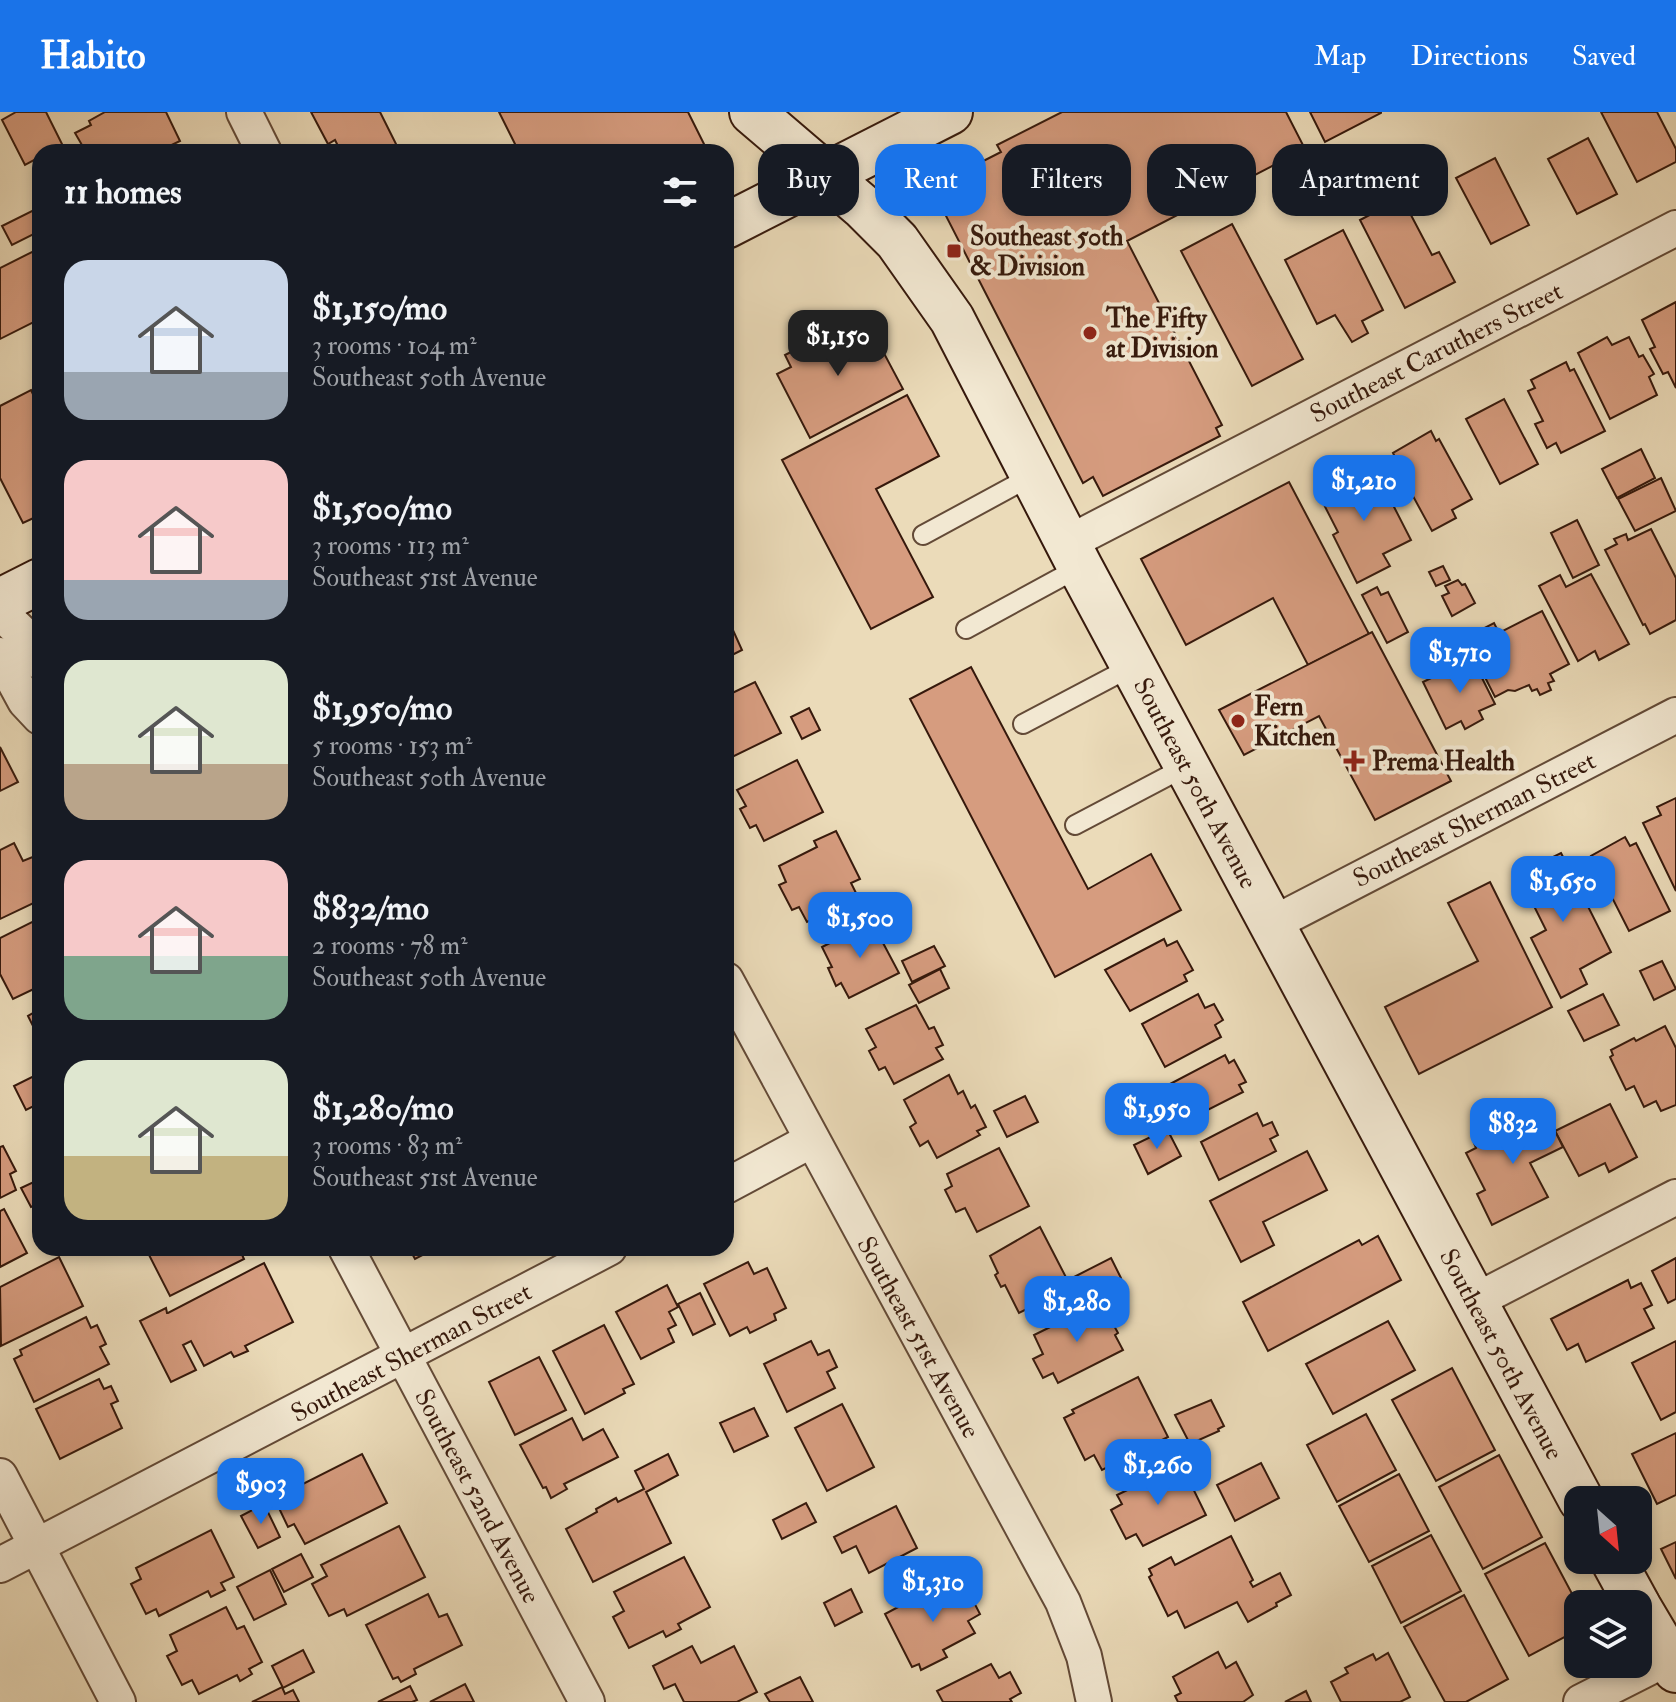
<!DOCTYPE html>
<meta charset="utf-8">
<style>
body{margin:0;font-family:"IM FELL Double Pica",serif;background:#20242c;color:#f1f3f6;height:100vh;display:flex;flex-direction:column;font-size:30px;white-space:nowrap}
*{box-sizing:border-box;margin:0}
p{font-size:26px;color:#9ea1a6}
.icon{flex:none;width:44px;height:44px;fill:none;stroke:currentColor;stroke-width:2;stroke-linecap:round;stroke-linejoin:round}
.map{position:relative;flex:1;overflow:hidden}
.sheet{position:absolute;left:32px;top:32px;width:702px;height:1112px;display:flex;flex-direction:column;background:#171b24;border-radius:24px;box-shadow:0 4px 12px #0003}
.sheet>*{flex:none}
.banner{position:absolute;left:758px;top:32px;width:760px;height:72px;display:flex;gap:16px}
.needle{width:52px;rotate:153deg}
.tools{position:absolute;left:1564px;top:1374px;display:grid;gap:16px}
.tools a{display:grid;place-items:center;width:88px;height:88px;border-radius:16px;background:#171b24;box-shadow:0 4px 12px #0003;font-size:40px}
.price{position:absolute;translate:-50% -68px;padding:0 18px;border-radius:16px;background:#1a73e8;color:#fff;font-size:26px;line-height:52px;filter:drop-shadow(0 2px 4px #0008)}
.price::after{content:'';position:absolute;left:50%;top:48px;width:24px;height:18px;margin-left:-12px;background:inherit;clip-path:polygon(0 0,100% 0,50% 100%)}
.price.current{background:#222;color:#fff}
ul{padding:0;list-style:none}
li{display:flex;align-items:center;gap:24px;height:200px;padding:0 32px}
li span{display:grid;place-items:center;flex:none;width:224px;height:160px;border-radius:24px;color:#555}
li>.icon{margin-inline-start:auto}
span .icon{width:96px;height:96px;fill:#fffc;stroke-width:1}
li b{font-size:34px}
h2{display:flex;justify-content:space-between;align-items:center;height:96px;padding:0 32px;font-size:34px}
.pill{padding:0 28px;border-radius:24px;background:#171b24;box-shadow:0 4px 12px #0003;font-size:28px;line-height:72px}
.pill.current{background:#1a73e8;color:#fff}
header{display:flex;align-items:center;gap:48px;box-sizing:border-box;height:112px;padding:0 40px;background:#1a73e8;color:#fff}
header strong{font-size:38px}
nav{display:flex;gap:44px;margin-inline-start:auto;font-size:28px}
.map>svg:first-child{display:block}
.building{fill:#d69c7f;stroke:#36190c;stroke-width:2}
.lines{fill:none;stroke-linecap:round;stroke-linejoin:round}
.lane-casing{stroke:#634a37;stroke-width:22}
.street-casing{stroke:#634a37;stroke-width:38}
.secondary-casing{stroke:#36190c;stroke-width:48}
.lane{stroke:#f2e8d2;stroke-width:18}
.street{stroke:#f2e8d2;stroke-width:34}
.secondary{stroke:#f2e8d2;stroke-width:44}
.poi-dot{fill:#8f2418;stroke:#f2e8d2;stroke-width:3}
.labels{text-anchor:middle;stroke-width:8;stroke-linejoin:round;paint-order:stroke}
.poi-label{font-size:26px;font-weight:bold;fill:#36190c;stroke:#f2e8d2;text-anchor:start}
.street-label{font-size:26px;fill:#36190c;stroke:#f2e8d2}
</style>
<header>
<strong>Habito</strong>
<nav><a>Map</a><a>Directions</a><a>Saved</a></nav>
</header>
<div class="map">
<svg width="1676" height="1590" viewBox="0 0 1676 1590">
<rect width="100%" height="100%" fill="#ebdbb9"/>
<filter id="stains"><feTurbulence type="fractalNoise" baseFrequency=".0025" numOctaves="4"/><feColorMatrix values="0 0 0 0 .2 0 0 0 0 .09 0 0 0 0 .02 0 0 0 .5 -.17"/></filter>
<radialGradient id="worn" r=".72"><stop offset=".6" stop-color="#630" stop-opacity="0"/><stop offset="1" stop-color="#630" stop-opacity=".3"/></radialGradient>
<!-- building -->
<g class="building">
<polygon points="16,0 46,0 63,34 51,40 40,40 40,45 25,53 2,8"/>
<polygon points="105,0 166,0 180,29 157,40 86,40 75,21 91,13 89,9"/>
<polygon points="311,0 380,0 400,40 341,40 335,28 328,32"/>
<polygon points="499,0 688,0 708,40 519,40"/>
<polygon points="1062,0 1286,0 1305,37 1127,129 1222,313 1216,316 1220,324 1103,384 1093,365 1083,371 945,102 959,94 946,68 1001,40 997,33"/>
<polygon points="1310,0 1381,0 1381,1 1325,30"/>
<polygon points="1601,0 1657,0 1676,37 1676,50 1637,70"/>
<polygon points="1588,26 1617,82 1577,102 1548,47"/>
<polygon points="1495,46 1529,113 1491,132 1456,66"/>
<polygon points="1402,86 1432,143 1439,140 1455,170 1405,196 1360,108"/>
<polygon points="34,98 40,110 40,119 12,133 2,114"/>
<polygon points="1232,112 1303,247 1252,274 1181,139"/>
<polygon points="1343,118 1383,198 1362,209 1368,221 1352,230 1335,203 1317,212 1285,148"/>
<polygon points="38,137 40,207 0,227 0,156"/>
<polygon points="1676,190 1676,276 1668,260 1663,262 1650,237 1655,235 1642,208"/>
<polygon points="850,210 856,222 870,215 903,277 810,326 777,262 791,255 785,243"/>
<polygon points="1607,225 1612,233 1629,225 1639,245 1643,243 1654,262 1649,265 1657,283 1610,307 1578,241"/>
<polygon points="1566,250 1570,259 1574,257 1605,319 1561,341 1556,331 1547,336 1535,312 1543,309 1528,279 1535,276 1531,268"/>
<polygon points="31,278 40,297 40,403 23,411 0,366 0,294"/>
<polygon points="907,283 939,344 876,377 933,485 871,517 782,348"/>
<polygon points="1504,287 1538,352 1500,372 1466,307"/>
<polygon points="1431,319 1436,329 1439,327 1472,387 1452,398 1456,406 1432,419 1395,351 1397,349 1393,341"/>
<polygon points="1641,337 1655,366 1617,386 1602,357"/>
<polygon points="1373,354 1411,428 1383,442 1390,454 1357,471 1333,423 1338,420 1318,381"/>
<polygon points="1661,366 1676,399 1635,419 1618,387"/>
<polygon points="1289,370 1369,522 1308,553 1273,486 1186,533 1141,447"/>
<polygon points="1577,408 1599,453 1573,466 1551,421"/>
<polygon points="1651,417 1676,466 1676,508 1650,522 1645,512 1643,513 1605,438 1617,432 1614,427 1626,422 1628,428"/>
<polygon points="1443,454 1450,468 1436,474 1429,460"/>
<polygon points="1591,462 1629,532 1599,548 1595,539 1578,549 1539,474 1560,463 1566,475"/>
<polygon points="1458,468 1462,473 1465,472 1475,491 1452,504 1442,484 1449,481 1445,474"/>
<polygon points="1377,475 1381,483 1388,480 1408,520 1387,531 1362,483"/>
<polygon points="1542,499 1569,552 1550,562 1554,569 1548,571 1551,578 1540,583 1537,577 1532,579 1529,573 1515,579 1508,578 1495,585 1465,526 1494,511 1499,521"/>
<polygon points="732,516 742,538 728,545 732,552 726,555 726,519"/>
<polygon points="1372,520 1451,669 1375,708 1319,604 1244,643 1219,598"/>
<polygon points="1472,546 1495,592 1479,599 1483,607 1465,617 1461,609 1446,617 1423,570"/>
<polygon points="971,555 1088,777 1151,742 1181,798 1055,865 910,587"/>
<polygon points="755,570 781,621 726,648 726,584"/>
<polygon points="809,596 820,618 802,627 791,605"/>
<polygon points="0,635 18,670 0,679"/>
<polygon points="797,648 823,700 764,729 756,713 750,716 740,697 746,694 737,678"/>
<polygon points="1676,686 1676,779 1643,711 1661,703 1657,695"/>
<polygon points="836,719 860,767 851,771 860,789 826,805 824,801 807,810 799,795 792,798 779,773 786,770 779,754 817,735 814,729"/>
<polygon points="1625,725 1630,734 1636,731 1670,799 1629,819 1591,744"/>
<polygon points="14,731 23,749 35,744 40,755 40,768 34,771 40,788 0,807 0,738"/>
<polygon points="1561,741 1611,840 1580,857 1587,872 1561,886 1531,826 1546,818 1518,762"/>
<polygon points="1490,770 1552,895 1419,962 1385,895 1478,849 1448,791"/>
<polygon points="40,806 40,874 13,887 0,862 0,826"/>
<polygon points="871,810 877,819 881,817 885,827 882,829 899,861 849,886 841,871 836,874 828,856 832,855 822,835"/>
<polygon points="1164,827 1167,834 1177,829 1193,858 1184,863 1187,869 1130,899 1105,858"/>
<polygon points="934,834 945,854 912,870 902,849"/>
<polygon points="1662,849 1676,877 1654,888 1640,859"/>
<polygon points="940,857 949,876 919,891 909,873"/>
<polygon points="1198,882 1205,896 1214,892 1223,908 1215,913 1221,925 1165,955 1142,912"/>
<polygon points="1603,882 1619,913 1584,929 1568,899"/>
<polygon points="916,893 929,917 934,915 943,933 936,936 943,947 894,972 885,955 879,958 869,939 876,935 866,917"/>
<polygon points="40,897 40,923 38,924 28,904"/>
<polygon points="1665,914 1676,936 1676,993 1661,999 1656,989 1644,995 1634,974 1626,978 1610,945 1613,943 1611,938 1634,926 1636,929"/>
<polygon points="1225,943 1229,951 1234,948 1246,970 1239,973 1243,980 1188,1008 1170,972"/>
<polygon points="40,961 40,991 26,998 14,974"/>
<polygon points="949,963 958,982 963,979 971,996 975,993 986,1015 977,1019 980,1023 937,1046 928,1029 920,1034 910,1015 916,1011 904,988"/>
<polygon points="1025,984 1038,1010 1007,1025 994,999"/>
<polygon points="1610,992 1637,1045 1609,1060 1605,1051 1579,1064 1555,1019"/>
<polygon points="1544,997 1563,1035 1530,1051 1548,1085 1492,1113 1477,1082 1485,1078 1466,1041 1476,1036 1474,1031 1501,1018 1503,1023 1513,1018 1510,1014"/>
<polygon points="1257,1001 1263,1014 1272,1010 1278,1023 1270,1027 1276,1039 1219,1068 1201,1030"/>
<polygon points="1167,1017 1181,1044 1148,1062 1134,1033"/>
<polygon points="3,1034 16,1059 10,1062 16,1078 0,1086 0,1035"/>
<polygon points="999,1036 1029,1094 977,1120 965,1096 956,1100 945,1078 952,1074 947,1062"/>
<polygon points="1307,1039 1327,1078 1263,1110 1274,1133 1241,1150 1210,1089"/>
<polygon points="40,1067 40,1091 31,1095 21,1076"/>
<polygon points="4,1097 27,1141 0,1155 0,1099"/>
<polygon points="1040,1115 1071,1175 1019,1201 1005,1173 1001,1175 995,1163 998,1161 990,1144"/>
<polygon points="1378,1124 1401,1168 1268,1239 1243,1190 1359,1128 1362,1133"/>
<polygon points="239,1136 244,1147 170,1184 146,1137"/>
<polygon points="409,1136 436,1136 415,1147"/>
<polygon points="59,1145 83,1194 1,1234 0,1175"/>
<polygon points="1111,1146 1121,1166 1084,1186 1074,1165"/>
<polygon points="1676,1146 1676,1187 1668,1191 1652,1159"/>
<polygon points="748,1150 754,1162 767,1156 786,1196 774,1202 776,1208 750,1221 747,1215 730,1224 704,1172"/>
<polygon points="264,1151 293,1210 245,1234 248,1239 234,1245 231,1240 204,1254 191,1229 183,1233 196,1258 171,1270 140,1209 166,1196 167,1201 168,1201"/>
<polygon points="1628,1168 1631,1176 1641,1171 1652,1193 1644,1197 1654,1216 1586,1250 1578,1232 1567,1238 1551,1207"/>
<polygon points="667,1173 678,1195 669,1200 676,1213 668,1217 674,1230 641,1247 616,1200"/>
<polygon points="700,1181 715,1212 693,1223 678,1192"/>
<polygon points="1101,1190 1118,1221 1115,1223 1123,1238 1058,1271 1053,1261 1043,1266 1033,1247 1043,1242 1034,1223"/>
<polygon points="86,1205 91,1216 97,1213 106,1232 100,1235 109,1252 34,1290 14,1247 22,1243 20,1238"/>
<polygon points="1388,1209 1415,1258 1333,1302 1306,1252"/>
<polygon points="604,1213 634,1272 623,1277 625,1281 585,1302 553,1239"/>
<polygon points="811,1229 818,1243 829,1238 837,1255 827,1260 835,1276 787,1300 764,1252"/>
<polygon points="1676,1229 1676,1300 1661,1308 1632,1251"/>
<polygon points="539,1245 566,1298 515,1323 489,1270"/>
<polygon points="1452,1256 1495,1338 1436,1369 1392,1288"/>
<polygon points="1138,1265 1168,1325 1102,1358 1094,1343 1085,1348 1064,1306 1074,1301 1072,1298"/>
<polygon points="99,1267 104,1277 111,1274 118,1289 111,1292 122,1316 60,1347 36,1297"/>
<polygon points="1211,1288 1224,1314 1218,1317 1219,1319 1190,1332 1175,1303"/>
<polygon points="842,1292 874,1355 827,1379 795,1316"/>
<polygon points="754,1296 768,1324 734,1340 720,1311"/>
<polygon points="1366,1302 1396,1358 1337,1390 1307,1333"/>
<polygon points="572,1306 583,1328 603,1317 618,1345 564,1372 567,1377 551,1386 546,1375 543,1376 520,1333"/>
<polygon points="1676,1321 1676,1383 1657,1392 1632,1342"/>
<polygon points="362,1342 387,1391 305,1432 294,1412 288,1415 278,1394 284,1392 281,1383"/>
<polygon points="668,1342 678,1363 646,1380 671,1431 593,1470 566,1417 597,1400 596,1397 616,1386 618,1390 644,1377 635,1359"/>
<polygon points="1499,1343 1542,1425 1483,1457 1439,1375"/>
<polygon points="1261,1351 1279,1386 1235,1409 1217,1373"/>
<polygon points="1181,1352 1206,1403 1143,1434 1136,1422 1126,1427 1111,1398 1122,1392 1117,1383"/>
<polygon points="1399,1362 1429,1419 1369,1450 1339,1394"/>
<polygon points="806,1391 816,1410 782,1427 773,1408"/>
<polygon points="264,1392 280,1425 258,1436 241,1404"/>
<polygon points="896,1394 917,1436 869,1461 856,1434 842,1441 834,1425"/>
<polygon points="399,1414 425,1465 347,1504 344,1497 329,1504 312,1472 327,1464 321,1453"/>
<polygon points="211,1418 234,1465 221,1471 225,1478 211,1485 208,1479 159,1504 156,1497 146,1502 131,1472 141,1467 136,1456"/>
<polygon points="1431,1423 1461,1479 1401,1511 1372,1454"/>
<polygon points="1231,1424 1253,1468 1250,1470 1253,1475 1280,1461 1291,1483 1276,1491 1277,1494 1248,1510 1237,1490 1185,1516 1177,1499 1168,1504 1149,1465 1152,1463 1149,1457 1171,1445 1175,1453"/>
<polygon points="1676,1430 1676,1467 1661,1437"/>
<polygon points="1545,1431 1578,1493 1578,1518 1529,1544 1485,1462"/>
<polygon points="301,1442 313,1465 284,1480 272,1457"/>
<polygon points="684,1445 710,1495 678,1512 681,1517 666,1525 663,1519 629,1536 613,1505 624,1499 614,1480"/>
<polygon points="270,1458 286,1492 254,1508 237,1475"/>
<polygon points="947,1469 955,1484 967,1477 980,1502 968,1509 975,1521 943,1538 947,1545 921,1558 919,1552 912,1555 885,1502"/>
<polygon points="851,1477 862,1500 835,1514 824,1491"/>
<polygon points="428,1482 439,1505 447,1502 462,1533 414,1557 416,1562 401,1570 398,1565 393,1567 366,1513"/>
<polygon points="1464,1483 1508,1567 1466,1590 1445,1590 1404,1515"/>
<polygon points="226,1495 237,1517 244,1514 262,1550 249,1557 252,1562 240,1569 237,1563 199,1582 192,1568 182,1573 167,1544 177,1539 170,1523"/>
<polygon points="692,1534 701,1551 734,1534 757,1580 737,1590 684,1590 675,1572 664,1577 653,1554"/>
<polygon points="303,1538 314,1560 283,1576 272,1554"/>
<polygon points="1218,1540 1226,1556 1236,1550 1253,1583 1243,1590 1178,1590 1175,1584 1181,1581 1173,1565"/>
<polygon points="1388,1541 1410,1585 1400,1590 1341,1590 1331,1570 1348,1561 1345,1556 1373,1542 1376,1548"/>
<polygon points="991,1552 999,1566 1010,1560 1021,1581 1010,1587 1012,1590 943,1590 937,1579"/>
<polygon points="800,1565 813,1590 770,1590 765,1582"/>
<polygon points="465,1572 474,1590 430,1590"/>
<polygon points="410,1574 417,1588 412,1590 378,1590"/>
<polygon points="282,1575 285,1582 293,1578 299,1590 252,1590"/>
<polygon points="1306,1579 1311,1590 1285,1590"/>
</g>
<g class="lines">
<!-- lane casing -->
<g class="lane-casing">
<g id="lane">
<polyline points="923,423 1032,364"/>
<polyline points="966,517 1080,455"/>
<polyline points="1023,612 1133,554"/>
<polyline points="1075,713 1187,654"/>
</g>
</g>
<!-- street casing -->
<g class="street-casing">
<g id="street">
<polyline points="244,0 264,40"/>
<polyline points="1068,431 1676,116"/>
<polyline points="0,500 27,526 40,550"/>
<polyline points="0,543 25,589 40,605"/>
<polyline points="1272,812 1676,603"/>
<polyline points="726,868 1063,1490 1084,1544 1094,1590"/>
<polyline points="726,1074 812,1028"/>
<polyline points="346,1136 587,1590"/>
<polyline points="1473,1190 1676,1085"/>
<polyline points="0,1364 118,1590"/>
<polyline points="0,1453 609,1136"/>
<polyline points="1581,1590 1676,1542"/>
</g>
</g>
<!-- secondary casing -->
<g class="secondary-casing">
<g id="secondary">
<polyline points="752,0 863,95 897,129 952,207 1080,455 1581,1388"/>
<polyline points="726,114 950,0"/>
<polyline points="0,489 40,469"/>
<polyline points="1613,1448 1637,1492"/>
<polyline points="1638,1494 1676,1558"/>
</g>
</g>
<!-- lane -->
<use href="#lane" class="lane"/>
<!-- street -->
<use href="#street" class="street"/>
<!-- secondary -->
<use href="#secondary" class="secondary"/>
</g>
<!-- markers -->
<g class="poi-dot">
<rect x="946" y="131" width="16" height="16" rx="4"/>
<circle cx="1090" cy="221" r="8"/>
<circle cx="1238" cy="609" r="8"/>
<path d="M1350 637h8v8h8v8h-8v8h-8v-8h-8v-8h8z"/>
</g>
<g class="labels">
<!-- poi labels -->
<g class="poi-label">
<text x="970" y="133">Southeast 50th<tspan x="970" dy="30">&amp; Division</tspan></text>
<text x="1106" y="215">The Fifty<tspan x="1106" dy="30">at Division</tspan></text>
<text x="1254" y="603">Fern<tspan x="1254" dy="30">Kitchen</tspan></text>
<text x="1372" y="658">Prema Health</text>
</g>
<!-- street labels -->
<g class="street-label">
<text transform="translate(1436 240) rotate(-27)" y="9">Southeast Caruthers Street</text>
<text transform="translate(1196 671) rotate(62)" y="9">Southeast 50th Avenue</text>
<text transform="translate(1474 707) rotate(-27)" y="9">Southeast Sherman Street</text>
<text transform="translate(919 1225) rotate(61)" y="9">Southeast 51st Avenue</text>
<text transform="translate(411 1240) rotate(-28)" y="9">Southeast Sherman Street</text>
<text transform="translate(1502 1242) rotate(62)" y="9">Southeast 50th Avenue</text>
<text transform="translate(478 1384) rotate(62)" y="9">Southeast 52nd Avenue</text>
</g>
</g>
<rect width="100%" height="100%" filter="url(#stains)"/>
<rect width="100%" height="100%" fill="url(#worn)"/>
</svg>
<div class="tools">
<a><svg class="needle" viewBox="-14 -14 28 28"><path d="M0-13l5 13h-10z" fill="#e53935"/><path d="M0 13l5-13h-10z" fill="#9ea1a6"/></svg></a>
<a><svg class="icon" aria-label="layers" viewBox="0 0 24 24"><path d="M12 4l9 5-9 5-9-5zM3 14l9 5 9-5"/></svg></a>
</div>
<b class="price current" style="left:838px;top:266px">$1,150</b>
<b class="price" style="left:1364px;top:411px">$1,210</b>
<b class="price" style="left:1460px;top:583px">$1,710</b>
<b class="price" style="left:1563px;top:812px">$1,650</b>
<b class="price" style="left:860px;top:848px">$1,500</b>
<b class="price" style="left:1157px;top:1039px">$1,950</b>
<b class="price" style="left:1513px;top:1054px">$832</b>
<b class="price" style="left:1077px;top:1232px">$1,280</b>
<b class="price" style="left:1158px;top:1395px">$1,260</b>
<b class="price" style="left:261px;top:1414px">$903</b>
<b class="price" style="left:933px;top:1512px">$1,310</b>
<div class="banner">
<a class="pill">Buy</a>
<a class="pill current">Rent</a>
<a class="pill">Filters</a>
<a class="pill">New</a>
<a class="pill">Apartment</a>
</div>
<section class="sheet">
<h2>11 homes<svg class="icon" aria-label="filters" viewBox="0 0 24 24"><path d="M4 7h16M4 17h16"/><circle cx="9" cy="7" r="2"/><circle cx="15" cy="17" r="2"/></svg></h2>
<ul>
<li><span style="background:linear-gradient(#c9d6e8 70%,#9aa5b1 0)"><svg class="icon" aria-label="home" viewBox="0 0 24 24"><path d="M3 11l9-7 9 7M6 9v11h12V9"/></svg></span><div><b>$1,150/mo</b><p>3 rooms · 104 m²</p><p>Southeast 50th Avenue</p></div></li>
<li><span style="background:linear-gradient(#f6c9c9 75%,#9aa5b1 0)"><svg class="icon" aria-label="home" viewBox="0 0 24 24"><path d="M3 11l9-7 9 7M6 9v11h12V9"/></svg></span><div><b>$1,500/mo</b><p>3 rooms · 113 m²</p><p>Southeast 51st Avenue</p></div></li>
<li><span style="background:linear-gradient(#dfe7d0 65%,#b9a48a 0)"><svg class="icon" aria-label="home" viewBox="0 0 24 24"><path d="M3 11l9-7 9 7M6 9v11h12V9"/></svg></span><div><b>$1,950/mo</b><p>5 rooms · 153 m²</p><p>Southeast 50th Avenue</p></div></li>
<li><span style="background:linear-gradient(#f6c9c9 60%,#7fa58c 0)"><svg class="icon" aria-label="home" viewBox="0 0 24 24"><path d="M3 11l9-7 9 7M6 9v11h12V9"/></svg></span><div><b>$832/mo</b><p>2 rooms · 78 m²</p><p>Southeast 50th Avenue</p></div></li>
<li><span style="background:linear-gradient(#dfe7d0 60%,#c2b280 0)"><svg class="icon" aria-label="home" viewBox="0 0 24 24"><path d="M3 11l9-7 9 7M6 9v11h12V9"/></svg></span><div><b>$1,280/mo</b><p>3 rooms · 83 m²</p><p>Southeast 51st Avenue</p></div></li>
</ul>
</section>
</div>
